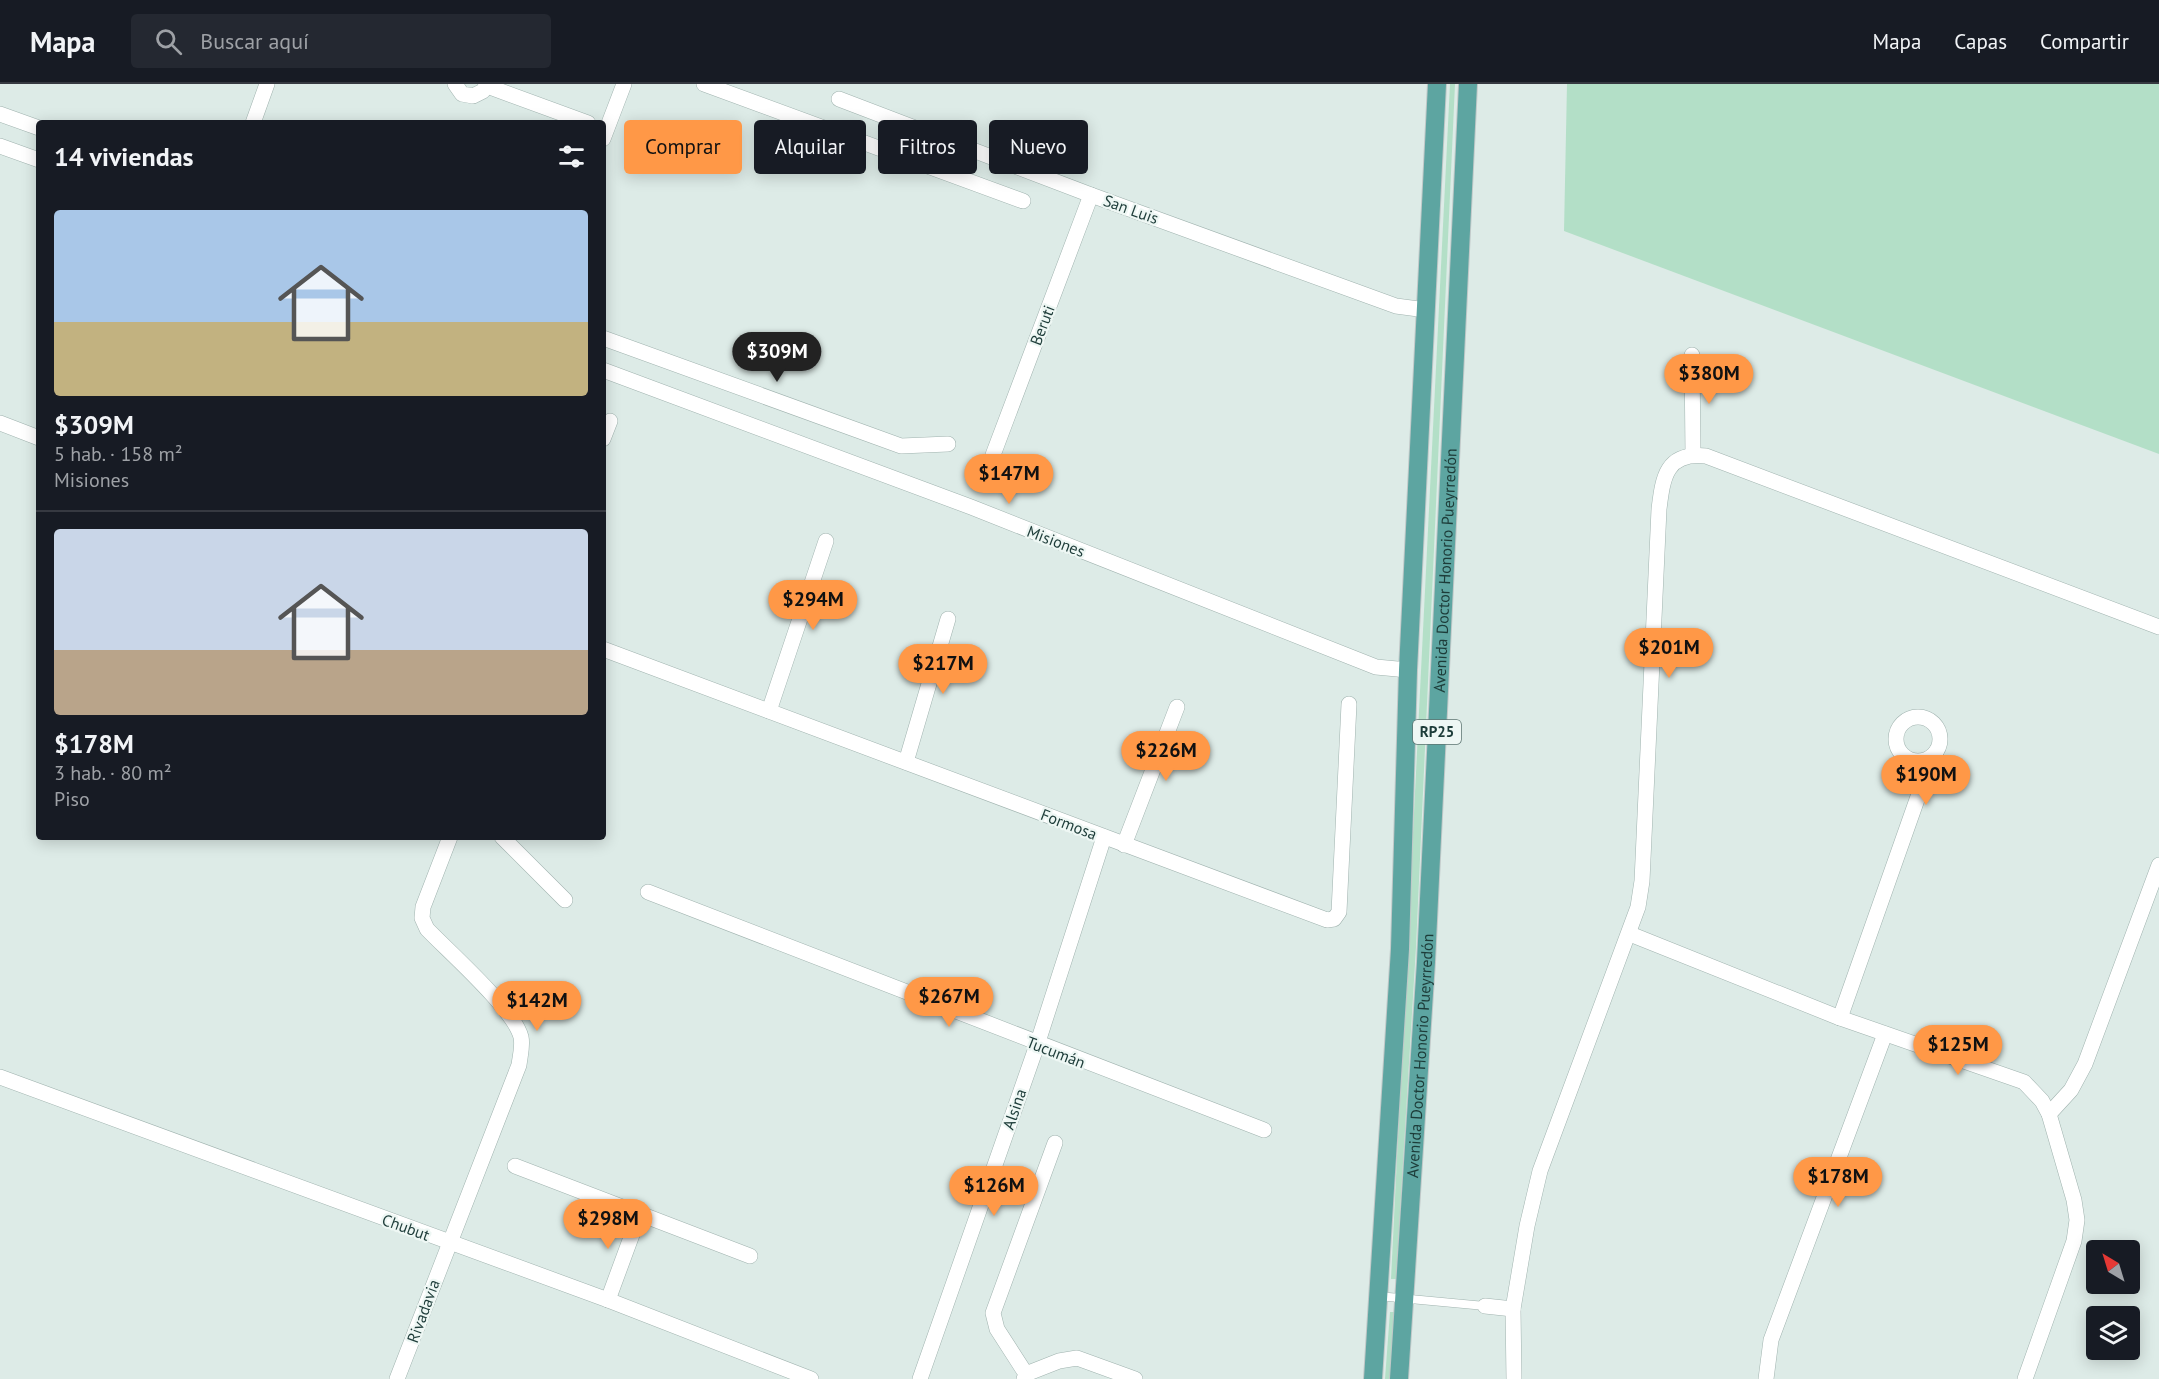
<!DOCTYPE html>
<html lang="es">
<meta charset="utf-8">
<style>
body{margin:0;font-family:"PT Sans",sans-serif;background:#242831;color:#f1f3f6;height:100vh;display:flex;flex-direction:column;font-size:22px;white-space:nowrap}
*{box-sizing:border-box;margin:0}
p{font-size:20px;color:#9ea1a6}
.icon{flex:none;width:33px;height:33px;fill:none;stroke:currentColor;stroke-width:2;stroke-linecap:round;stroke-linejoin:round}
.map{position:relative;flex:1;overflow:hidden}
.drawer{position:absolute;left:36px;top:36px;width:570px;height:720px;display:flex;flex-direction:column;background:#171b24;border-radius:6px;box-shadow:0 3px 15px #0003}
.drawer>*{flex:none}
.top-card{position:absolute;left:624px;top:36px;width:570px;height:54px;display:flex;gap:12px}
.needle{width:39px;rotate:322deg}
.fabs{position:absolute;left:2086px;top:1156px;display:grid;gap:12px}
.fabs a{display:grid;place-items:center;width:54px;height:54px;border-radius:6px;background:#171b24;box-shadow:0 3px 15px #0003;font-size:30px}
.price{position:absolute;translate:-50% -51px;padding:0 14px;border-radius:21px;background:#ff9847;color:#111;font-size:20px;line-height:39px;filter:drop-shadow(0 2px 3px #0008)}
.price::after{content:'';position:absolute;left:50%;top:36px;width:18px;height:14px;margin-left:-9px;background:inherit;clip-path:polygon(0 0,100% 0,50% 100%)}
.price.current{background:#222;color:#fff}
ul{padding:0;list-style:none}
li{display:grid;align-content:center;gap:12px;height:318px;padding:0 18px}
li+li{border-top:2px solid #363941}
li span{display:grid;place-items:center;height:186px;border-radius:6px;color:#555}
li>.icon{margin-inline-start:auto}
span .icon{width:108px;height:108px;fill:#fffc;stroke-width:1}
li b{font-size:26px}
h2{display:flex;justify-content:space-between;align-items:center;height:72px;padding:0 18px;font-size:26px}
.pill{padding:0 21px;border-radius:6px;background:#171b24;box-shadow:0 3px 15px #0003;font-size:21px;line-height:54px}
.pill.current{background:#ff9847;color:#111}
header{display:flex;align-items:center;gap:36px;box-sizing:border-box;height:84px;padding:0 30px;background:#171b24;border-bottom:2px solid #363941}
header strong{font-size:28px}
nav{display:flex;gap:33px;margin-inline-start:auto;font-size:21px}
.search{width:420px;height:54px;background:#242831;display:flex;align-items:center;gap:15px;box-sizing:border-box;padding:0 21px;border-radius:6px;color:#9ea1a6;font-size:22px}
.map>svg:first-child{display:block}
.green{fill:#b3dfc7}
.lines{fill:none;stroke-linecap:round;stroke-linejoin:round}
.lane-casing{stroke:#a0b3af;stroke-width:9}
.street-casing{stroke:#a0b3af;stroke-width:16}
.primary-casing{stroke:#c0c8c8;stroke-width:20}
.lane{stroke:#fff;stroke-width:8}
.street{stroke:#fff;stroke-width:15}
.primary{stroke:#5da5a1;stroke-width:18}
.labels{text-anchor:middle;stroke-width:4.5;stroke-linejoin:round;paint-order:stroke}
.shield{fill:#eef7f4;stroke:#5c7471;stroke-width:1.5}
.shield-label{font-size:15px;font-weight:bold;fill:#1d3c39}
.street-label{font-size:16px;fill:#1d3c39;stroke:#eef7f4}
</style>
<header>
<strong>Mapa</strong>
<div class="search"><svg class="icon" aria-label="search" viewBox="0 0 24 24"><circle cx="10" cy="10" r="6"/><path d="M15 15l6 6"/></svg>Buscar aquí</div>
<nav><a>Mapa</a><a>Capas</a><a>Compartir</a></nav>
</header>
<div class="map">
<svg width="2159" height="1295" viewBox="0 0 2159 1295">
<rect width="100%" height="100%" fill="#ddebe7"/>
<!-- green -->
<g class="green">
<polygon points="1450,0 1455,0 1416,863 1396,1195 1391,1195"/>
<polygon points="1567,0 2159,0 2159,370 1564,147"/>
<polygon points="1390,1228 1395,1228 1390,1295 1385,1295"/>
</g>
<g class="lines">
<!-- lane casing -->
<g class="lane-casing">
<polyline id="lane" points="1378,1212 1485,1222"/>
</g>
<!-- street casing -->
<g class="street-casing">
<g id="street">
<polyline points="455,0 462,10 473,12 483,7 487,0"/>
<polyline points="704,0 1023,117"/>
<polyline points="487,2 588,39"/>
<polyline points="839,15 1091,111 1396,222 1426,226"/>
<polyline points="0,30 39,44"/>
<polyline points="253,39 267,0"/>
<polyline points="603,55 624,0"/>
<polyline points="0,62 39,76"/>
<polyline points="603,254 901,362 948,360"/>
<polyline points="1692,271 1693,371"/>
<polyline points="603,286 971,423 1376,583 1408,586"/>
<polyline points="0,339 39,354"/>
<polyline points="603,355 610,337"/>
<polyline points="993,371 1091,111"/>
<polyline points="603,565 1327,836 1334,835 1339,828 1349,620"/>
<polyline points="769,627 826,457"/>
<circle cx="1918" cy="655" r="22"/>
<polyline points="1910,676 1919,695 1920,707 1936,668"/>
<polyline points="906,678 948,535"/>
<polyline points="502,753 565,816"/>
<polyline points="1124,761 1177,623"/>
<polyline points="648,808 1264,1046"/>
<polyline points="1630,850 1840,934 2024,998 2042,1017 2049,1030 2074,1116 2077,1136 2074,1157 2025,1295"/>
<polyline points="1840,934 1920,707"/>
<polyline points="0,993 608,1216 811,1295"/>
<polyline points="2049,1030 2071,1006 2085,980 2159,781"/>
<polyline points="515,1082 750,1172"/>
<polyline points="608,1216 640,1129"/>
<path d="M1485 1222 1513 1225 1527 1142 1540 1087 1638 823 1642 797 1659 425C1663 393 1666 368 1706 372L2159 543"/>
<polyline points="1513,1225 1514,1295"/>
<polyline points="1026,1290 1059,1277 1077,1274 1135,1295"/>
<path d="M397 1295 519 981C520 972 523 962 521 953 514 925 449 868 427 845L422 834 423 823 450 753"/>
<polyline points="920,1295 1037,961 1104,753"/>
<polyline points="1024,1295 1026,1290 997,1245 993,1229 1055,1059"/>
<polyline points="1766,1295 1771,1256 1885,950"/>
</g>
</g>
<!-- primary casing -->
<g class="primary-casing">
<g id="primary">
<polyline points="1373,1295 1400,865 1408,586 1437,0"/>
<path id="s1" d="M1399 1295 1426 878 1468 0"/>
</g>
</g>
<!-- lane -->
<use href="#lane" class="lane"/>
<!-- street -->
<use href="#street" class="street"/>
<!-- primary -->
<use href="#primary" class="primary"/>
</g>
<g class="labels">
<!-- shield labels -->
<rect class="shield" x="1413" y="636" width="48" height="24" rx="4.5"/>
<g class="shield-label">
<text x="1437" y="653">RP25</text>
</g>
<!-- street labels -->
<g class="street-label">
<text transform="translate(1131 125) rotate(20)" y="6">San Luis</text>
<text transform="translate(1042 241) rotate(-69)" y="6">Beruti</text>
<text transform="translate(1056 457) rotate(21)" y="6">Misiones</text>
<text dy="6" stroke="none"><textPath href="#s1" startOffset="810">Avenida Doctor Honorio Pueyrredón</textPath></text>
<text transform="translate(1069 740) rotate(21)" y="6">Formosa</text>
<text transform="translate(1056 968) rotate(21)" y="6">Tucumán</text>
<text dy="6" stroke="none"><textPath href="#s1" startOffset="324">Avenida Doctor Honorio Pueyrredón</textPath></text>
<text transform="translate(1014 1025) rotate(-71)" y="6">Alsina</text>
<text transform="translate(406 1143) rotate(20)" y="6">Chubut</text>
<text transform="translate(423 1227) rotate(-70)" y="6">Rivadavia</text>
</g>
</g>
</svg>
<div class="fabs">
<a><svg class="needle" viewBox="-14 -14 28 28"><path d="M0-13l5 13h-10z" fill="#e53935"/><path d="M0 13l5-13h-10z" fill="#9ea1a6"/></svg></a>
<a><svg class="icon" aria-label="layers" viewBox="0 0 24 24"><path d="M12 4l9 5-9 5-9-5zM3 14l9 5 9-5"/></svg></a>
</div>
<b class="price current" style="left:777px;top:299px">$309M</b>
<b class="price" style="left:1709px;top:321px">$380M</b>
<b class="price" style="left:1009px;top:421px">$147M</b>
<b class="price" style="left:813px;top:547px">$294M</b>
<b class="price" style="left:1669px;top:595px">$201M</b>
<b class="price" style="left:943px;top:611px">$217M</b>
<b class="price" style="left:1166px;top:698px">$226M</b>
<b class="price" style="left:1926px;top:722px">$190M</b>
<b class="price" style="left:949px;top:944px">$267M</b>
<b class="price" style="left:537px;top:948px">$142M</b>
<b class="price" style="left:1958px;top:992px">$125M</b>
<b class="price" style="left:1838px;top:1124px">$178M</b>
<b class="price" style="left:994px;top:1133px">$126M</b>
<b class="price" style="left:608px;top:1166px">$298M</b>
<div class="top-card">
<a class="pill current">Comprar</a>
<a class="pill">Alquilar</a>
<a class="pill">Filtros</a>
<a class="pill">Nuevo</a>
</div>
<section class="drawer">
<h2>14 viviendas<svg class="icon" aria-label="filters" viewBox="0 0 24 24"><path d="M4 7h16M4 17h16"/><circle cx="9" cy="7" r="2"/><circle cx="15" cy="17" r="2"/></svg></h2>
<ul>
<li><span style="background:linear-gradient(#a9c7e8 60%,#c2b280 0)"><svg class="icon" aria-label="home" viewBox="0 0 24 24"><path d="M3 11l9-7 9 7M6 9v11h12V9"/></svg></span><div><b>$309M</b><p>5 hab. · 158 m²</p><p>Misiones</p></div></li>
<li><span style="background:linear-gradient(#c9d6e8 65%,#b9a48a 0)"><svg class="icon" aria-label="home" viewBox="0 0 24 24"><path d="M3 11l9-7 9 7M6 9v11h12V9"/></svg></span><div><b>$178M</b><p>3 hab. · 80 m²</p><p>Piso</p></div></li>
</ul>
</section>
</div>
